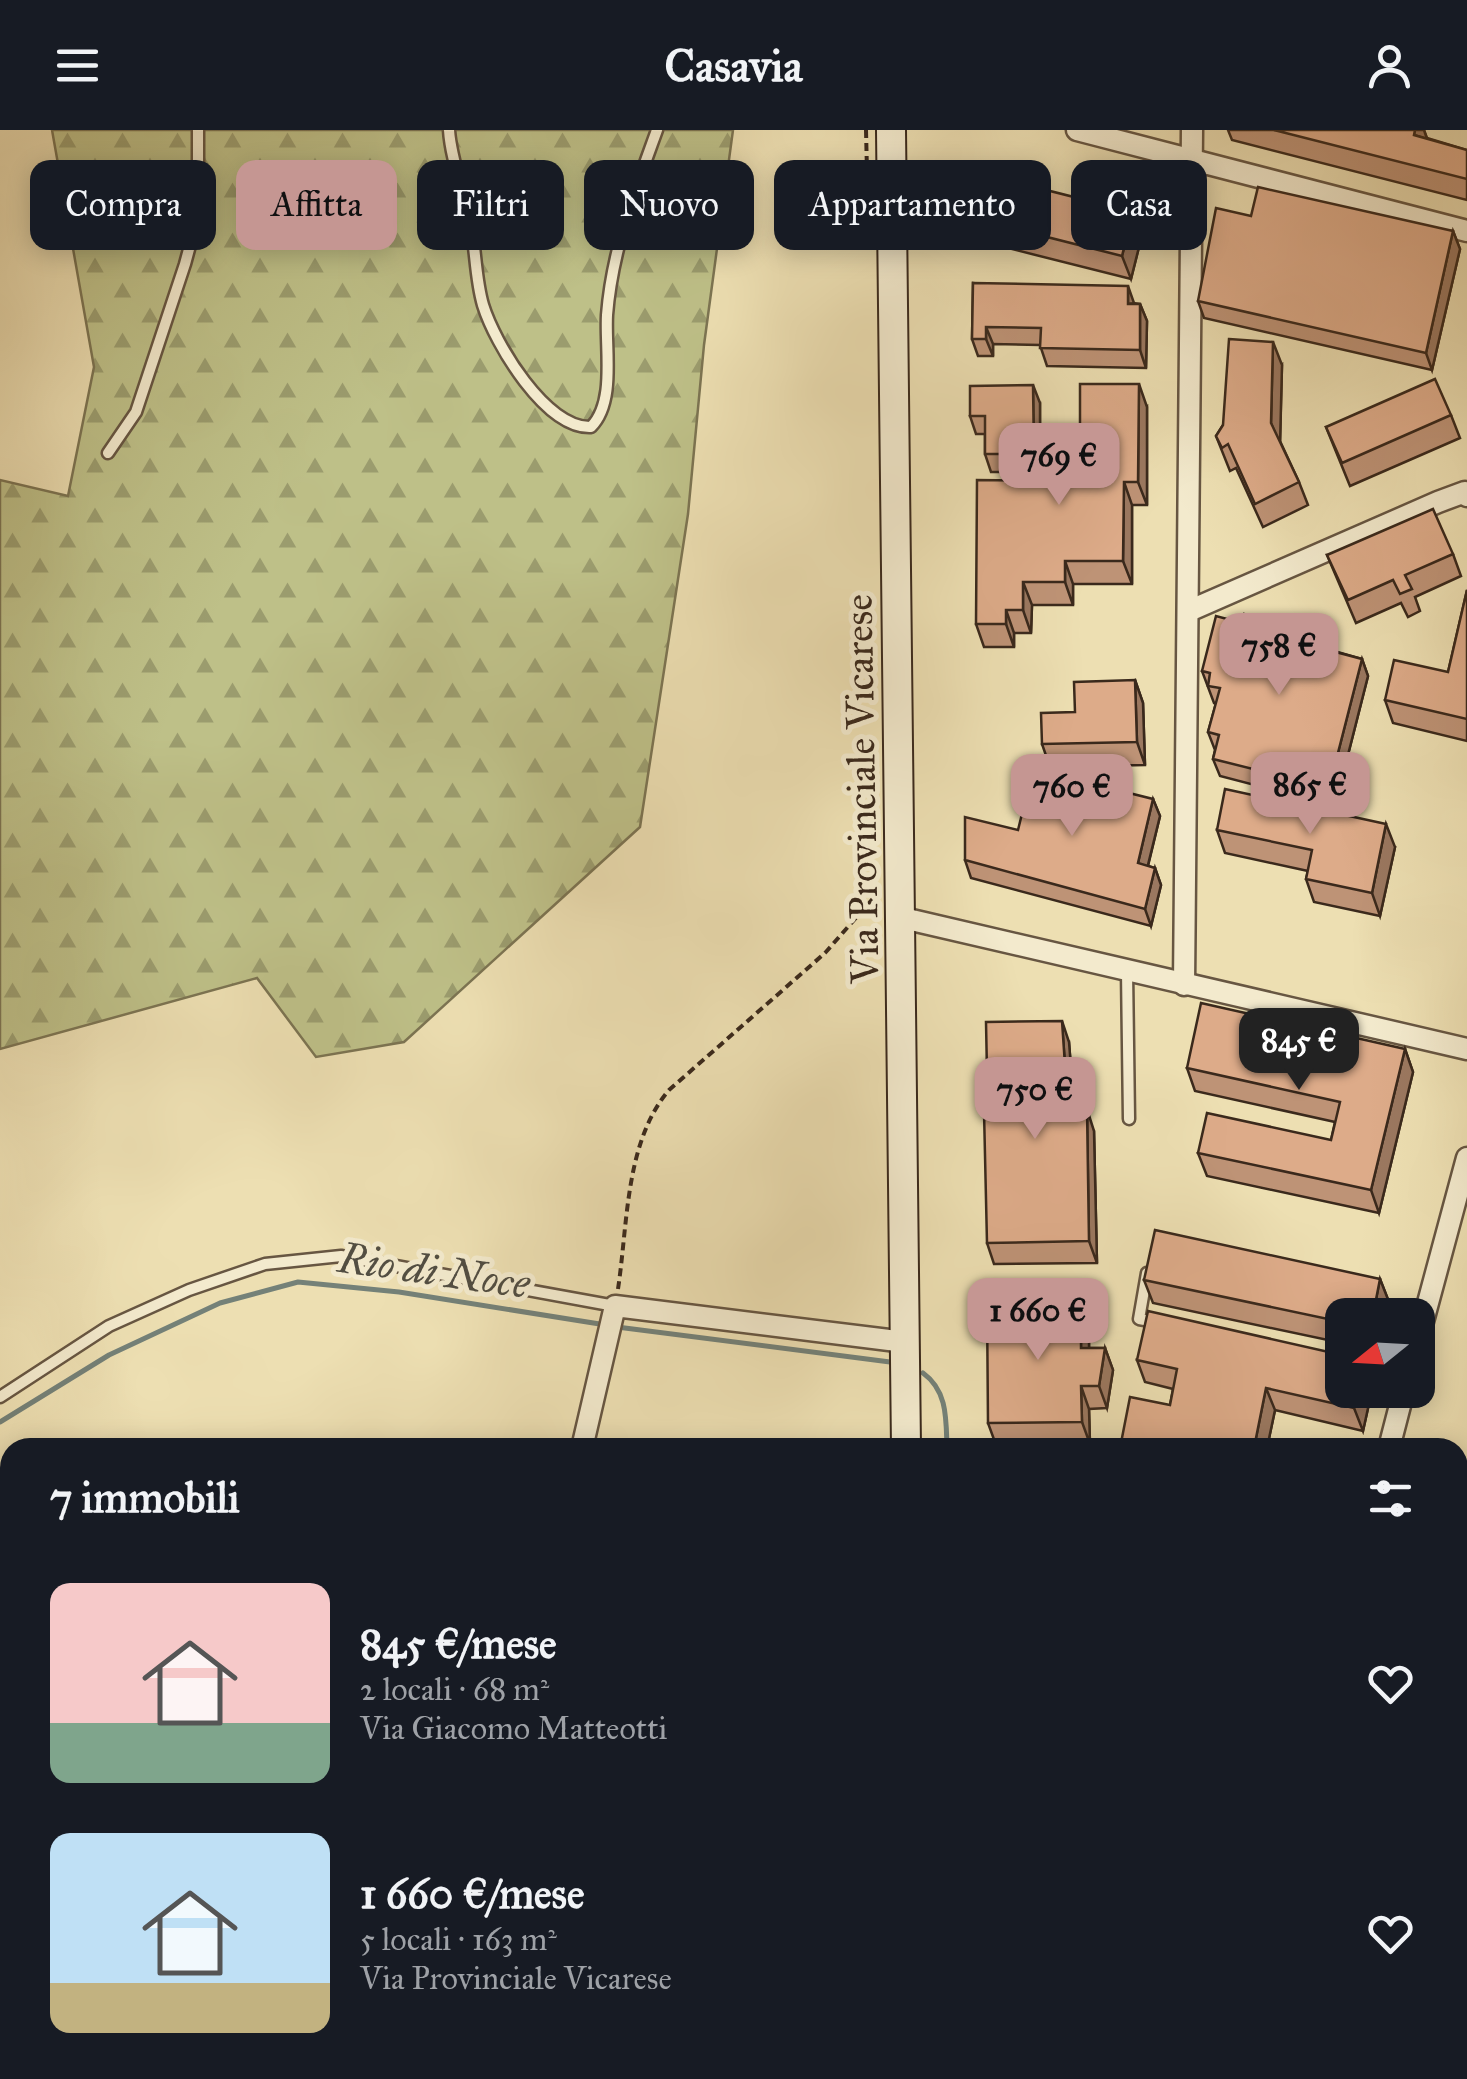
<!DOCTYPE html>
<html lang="it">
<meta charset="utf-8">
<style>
body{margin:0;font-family:"IM FELL Great Primer",serif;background:#242831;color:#f1f3f6;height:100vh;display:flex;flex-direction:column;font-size:38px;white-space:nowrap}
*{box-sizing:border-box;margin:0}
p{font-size:32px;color:#9ea1a6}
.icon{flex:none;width:55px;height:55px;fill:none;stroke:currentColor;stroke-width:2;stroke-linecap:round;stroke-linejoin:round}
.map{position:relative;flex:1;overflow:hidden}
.panel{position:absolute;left:0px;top:1308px;width:1468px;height:642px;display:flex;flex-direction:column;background:#171b24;border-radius:30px 30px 0 0;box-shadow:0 5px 25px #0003}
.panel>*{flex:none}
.banner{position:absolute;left:30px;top:30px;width:1408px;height:90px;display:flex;gap:20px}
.needle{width:65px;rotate:252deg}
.tools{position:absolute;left:1325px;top:1168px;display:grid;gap:20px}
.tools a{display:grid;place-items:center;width:110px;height:110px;border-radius:20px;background:#171b24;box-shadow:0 5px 25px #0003;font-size:50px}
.price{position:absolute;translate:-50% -85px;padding:0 22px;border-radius:20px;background:#c59692;color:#111;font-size:32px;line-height:65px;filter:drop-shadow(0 2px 5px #0008)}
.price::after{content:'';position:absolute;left:50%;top:60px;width:30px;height:22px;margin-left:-15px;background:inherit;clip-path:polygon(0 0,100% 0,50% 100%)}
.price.active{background:#222;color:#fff}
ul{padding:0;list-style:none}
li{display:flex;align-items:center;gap:30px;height:250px;padding:0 50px}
li span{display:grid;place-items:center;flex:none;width:280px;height:200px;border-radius:20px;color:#555}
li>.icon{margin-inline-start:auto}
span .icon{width:120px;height:120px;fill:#fffc;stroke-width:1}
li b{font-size:42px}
h2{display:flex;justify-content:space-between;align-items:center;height:120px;padding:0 50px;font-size:42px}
.pill{padding:0 35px;border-radius:20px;background:#171b24;box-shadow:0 5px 25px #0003;font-size:35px;line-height:90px}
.pill.active{background:#c59692;color:#111}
header{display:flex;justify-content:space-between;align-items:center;height:130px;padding:0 50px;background:#171b24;font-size:45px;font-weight:700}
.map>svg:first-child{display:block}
.forest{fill:url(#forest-firs);stroke:#7c7452;stroke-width:2.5}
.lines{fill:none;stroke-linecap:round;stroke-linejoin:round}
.stream{stroke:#748178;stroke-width:5}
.lane-casing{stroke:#675642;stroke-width:15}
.street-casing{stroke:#675642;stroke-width:25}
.secondary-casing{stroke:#3a291c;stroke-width:32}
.path{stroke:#3a291c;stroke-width:4;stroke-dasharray:8 5;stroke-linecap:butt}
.lane{stroke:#f3eacd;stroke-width:10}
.street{stroke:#f3eacd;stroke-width:20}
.secondary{stroke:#f3eacd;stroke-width:28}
.wall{fill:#be9376;stroke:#3a291c;stroke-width:2.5}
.shaded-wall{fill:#9b7860;stroke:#3a291c;stroke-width:2.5}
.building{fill:#ddab89;stroke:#3a291c;stroke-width:2.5}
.labels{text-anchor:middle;stroke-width:10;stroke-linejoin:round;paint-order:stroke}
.street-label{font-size:40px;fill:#3a291c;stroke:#f3eacd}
.water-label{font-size:42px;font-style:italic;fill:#524e42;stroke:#f3eacd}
</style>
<header><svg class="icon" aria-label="menu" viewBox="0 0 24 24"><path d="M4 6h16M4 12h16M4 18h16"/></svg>Casavia<svg class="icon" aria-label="person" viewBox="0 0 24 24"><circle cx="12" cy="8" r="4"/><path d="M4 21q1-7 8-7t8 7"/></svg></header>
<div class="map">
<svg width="1467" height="1949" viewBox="0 0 1467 1949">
<defs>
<pattern id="forest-firs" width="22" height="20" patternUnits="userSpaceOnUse" patternTransform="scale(2.5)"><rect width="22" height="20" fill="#bec088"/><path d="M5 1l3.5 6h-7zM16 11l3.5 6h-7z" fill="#9b9c6e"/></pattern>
</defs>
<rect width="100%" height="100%" fill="#eddfb2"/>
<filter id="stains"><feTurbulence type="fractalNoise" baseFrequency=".002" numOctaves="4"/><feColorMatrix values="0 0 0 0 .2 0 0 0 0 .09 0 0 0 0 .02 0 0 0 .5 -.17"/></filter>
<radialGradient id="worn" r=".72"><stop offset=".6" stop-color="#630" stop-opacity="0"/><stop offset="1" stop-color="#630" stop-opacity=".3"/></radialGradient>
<!-- forest -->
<g class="forest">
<polygon points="52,0 733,0 704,215 688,384 640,697 404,912 316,927 257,848 0,919 0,350 68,366 94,237"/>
<polygon points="117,1940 506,1940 509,1949 36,1949"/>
</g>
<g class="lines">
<!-- stream -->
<g class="stream">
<polyline points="617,1197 890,1232"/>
<path d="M923 1243C948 1261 946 1290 947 1318"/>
<polyline points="0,1292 109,1225 220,1173 298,1152 399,1162 606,1195"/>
<polyline points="1461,1366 1467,1346"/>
<polyline points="1458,1762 1467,1764"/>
<polyline points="1458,1843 1467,1846"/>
<polyline points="1458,1922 1467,1924"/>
<polyline points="947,1949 947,1940"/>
</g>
<!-- lane casing -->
<g class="lane-casing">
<g id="lane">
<path d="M449 0C451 31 464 60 470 91 476 118 475 148 483 175 495 214 546 299 591 297 616 272 605 219 607 185 612 120 635 61 657 0"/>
<polyline points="108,323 136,282 185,134 198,86 198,0"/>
<polyline points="1127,841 1129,989"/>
<polyline points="1147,1143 1139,1189 1156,1192"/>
<polyline points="0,1267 109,1196 189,1160 265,1134 341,1126 615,1176"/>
</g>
</g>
<!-- street casing -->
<g class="street-casing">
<g id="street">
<polyline points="1077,0 1467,101"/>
<polyline points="1191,480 1438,372 1465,362 1467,366"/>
<polyline points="903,788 1467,919"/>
<polyline points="1184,855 1192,0"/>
<polyline points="1418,1210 1467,1028"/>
<polyline points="582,1318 615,1176 905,1212"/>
<polyline points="1389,1318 1404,1260"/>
<polyline points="867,1940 873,1949"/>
<polyline points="983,1940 984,1949"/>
<polyline points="1147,1940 1170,1949"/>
</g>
</g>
<!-- secondary casing -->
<g class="secondary-casing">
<g id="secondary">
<polyline points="891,0 906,1318"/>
<polyline points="911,1940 912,1949"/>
</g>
</g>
<!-- path -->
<g class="path">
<polyline points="866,0 868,85"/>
<path d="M618 1159C628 1093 625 1012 669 960L825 823 877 764"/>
<polyline points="0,1436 10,1436"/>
<polyline points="813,1940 813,1949"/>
</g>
<!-- lane -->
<use href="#lane" class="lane"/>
<!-- street -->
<use href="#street" class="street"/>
<!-- secondary -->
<use href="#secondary" class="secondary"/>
</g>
<!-- wall -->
<g class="wall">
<polygon points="1228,0 1424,0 1427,8 1467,20 1467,70 1232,10"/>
<polygon points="1251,86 1453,101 1460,119 1432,240 1204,188 1198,171"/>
<polygon points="972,88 1142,105 1131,149 980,111"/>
<polygon points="973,153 1140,174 1147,191 1146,238 1047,236 1040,215 993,214 993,226 978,226 972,209"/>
<polygon points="1282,235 1280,311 1299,352 1308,375 1263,397 1236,338 1230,341 1216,306 1223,295"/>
<polygon points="1040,273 1040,342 991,342 985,324 985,304 976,304 970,286"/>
<polygon points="1147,277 1147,375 1132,375 1132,454 1073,454 1073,475 1032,475 1031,503 1014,503 1014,517 984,517 976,494 1080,351"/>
<polygon points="1451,285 1460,308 1350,356 1326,297"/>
<polygon points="1453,424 1461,446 1415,467 1420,481 1408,487 1401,473 1356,493 1327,425"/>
<polygon points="1467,460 1467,611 1393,593 1385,570 1448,542"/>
<polygon points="1242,493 1321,503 1327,519 1362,529 1368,546 1335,676 1220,646 1213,629 1215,620 1208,602 1216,573 1214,573 1202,541"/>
<polygon points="1135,550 1143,573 1145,635 1050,637 1042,614 1075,582"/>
<polygon points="1153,669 1160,686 1148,736 1155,738 1161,755 1151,796 971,748 965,730 1018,700"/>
<polygon points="1217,700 1395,717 1380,786 1314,772 1306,749 1308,741 1225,723"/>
<polygon points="1069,912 1074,980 1094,1001 1097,1133 994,1134 987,1113 1025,980 1025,964 995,964 987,943"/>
<polygon points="1405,919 1413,942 1379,1083 1207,1046 1198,1023 1331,1010 1335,992 1195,961 1187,938"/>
<polygon points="1380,1149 1389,1172 1342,1185 1342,1213 1153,1173 1144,1150"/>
<polygon points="1089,1195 1089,1218 1105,1218 1113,1240 1107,1278 1089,1279 1090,1314 996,1315 988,1293"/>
<polygon points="1137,1230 1372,1260 1363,1301 1275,1280 1267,1318 1120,1318 1170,1275 1173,1259 1145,1252"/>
<polygon points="1458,1426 1467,1429 1467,1496 1458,1494"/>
<polygon points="1458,1534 1467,1536 1467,1659 1458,1657"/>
</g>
<!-- shaded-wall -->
<g class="shaded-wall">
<polygon points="1415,0 1424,0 1427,9 1414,5"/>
<polygon points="1133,82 1142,105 1131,149 1122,126"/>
<polygon points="1453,101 1460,119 1432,240 1426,223"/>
<polygon points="1128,156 1134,173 1128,174"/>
<polygon points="1140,174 1147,191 1146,238 1140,220"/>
<polygon points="986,197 993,214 993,226 986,209"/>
<polygon points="1273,212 1282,235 1280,316 1271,293"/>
<polygon points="1139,254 1147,277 1147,375 1138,352"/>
<polygon points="1033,255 1040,273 1040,342 1034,324"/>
<polygon points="1124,352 1132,375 1132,454 1123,431"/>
<polygon points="1065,431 1073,454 1073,475 1065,452"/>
<polygon points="1023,452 1032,475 1031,503 1023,480"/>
<polygon points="1006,480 1014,503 1014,517 1006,494"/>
<polygon points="1321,503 1327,521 1317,517"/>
<polygon points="1362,529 1368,546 1335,676 1329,658"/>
<polygon points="1135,550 1143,573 1145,635 1137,612"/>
<polygon points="1153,669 1160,686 1144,751 1138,733"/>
<polygon points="1386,694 1395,717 1380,786 1372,763"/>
<polygon points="1155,738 1161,755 1151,796 1145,779"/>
<polygon points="1062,891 1069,912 1076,1001 1068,980"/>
<polygon points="1405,919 1413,942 1379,1083 1371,1060"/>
<polygon points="1087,979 1094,1001 1097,1133 1089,1111"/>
<polygon points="1380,1149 1389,1172 1386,1185 1373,1185"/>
<polygon points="1081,1172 1089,1195 1089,1241 1081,1218"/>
<polygon points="1105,1218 1113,1240 1107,1278 1099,1256"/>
<polygon points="1081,1256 1089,1279 1090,1314 1082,1292"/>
<polygon points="1266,1258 1275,1280 1267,1318 1254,1318"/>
<polygon points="1359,1260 1372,1260 1363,1301 1354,1278"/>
</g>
<!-- building -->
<g class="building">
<polygon points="1274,0 1415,0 1414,5 1467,20 1467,49"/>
<polygon points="983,44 1133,82 1122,126 972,88"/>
<polygon points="1258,57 1453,101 1426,223 1198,171 1216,78 1251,86"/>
<polygon points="973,153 1128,156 1128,174 1140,174 1140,220 1040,218 1041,198 986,197 986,209 972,209"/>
<polygon points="1229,209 1273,212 1271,293 1299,352 1255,374 1228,314 1222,318 1216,306 1223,295"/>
<polygon points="1435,249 1451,285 1342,333 1326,297"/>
<polygon points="1080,254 1139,254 1138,352 1124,352 1123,431 1065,431 1065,452 1023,452 1023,480 1006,480 1006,494 976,494 977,350 1080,351"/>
<polygon points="1033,255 1034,324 985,324 985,286 970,286 970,256"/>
<polygon points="1433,379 1453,424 1405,445 1412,459 1400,464 1393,450 1348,470 1327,425"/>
<polygon points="1467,460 1467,589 1385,570 1394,530 1448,542"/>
<polygon points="1244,484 1321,503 1317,517 1362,529 1329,658 1213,629 1219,605 1208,602 1220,558 1208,556 1210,543 1202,541 1216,486 1242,493"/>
<polygon points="1135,550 1137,612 1042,614 1041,583 1075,582 1074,552"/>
<polygon points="1033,639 1153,669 1138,733 1155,738 1145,779 965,730 965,687 1018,700"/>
<polygon points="1225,659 1386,694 1372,763 1306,749 1312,720 1217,700"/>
<polygon points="1201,873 1405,919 1371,1060 1198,1023 1207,983 1331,1010 1340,972 1187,938"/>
<polygon points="1062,891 1068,980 1087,979 1089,1111 987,1113 984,981 1025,980 1024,943 987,943 986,892"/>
<polygon points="1155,1100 1380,1149 1373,1185 1342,1185 1342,1192 1144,1150"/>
<polygon points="1081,1172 1081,1218 1105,1218 1099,1256 1081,1256 1082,1292 988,1293 987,1173"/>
<polygon points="1148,1181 1342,1225 1342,1260 1359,1260 1354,1278 1266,1258 1254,1318 1120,1318 1130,1267 1170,1275 1177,1239 1137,1230"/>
<polygon points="1458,1426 1467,1429 1467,1480 1458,1478"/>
<polygon points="1458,1534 1467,1536 1467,1644 1458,1641"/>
</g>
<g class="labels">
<!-- street labels -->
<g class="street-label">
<text transform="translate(861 659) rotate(-91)" y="14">Via Provinciale Vicarese</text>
</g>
<!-- water labels -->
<g class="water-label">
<text transform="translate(434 1140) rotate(8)" y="15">Rio di Noce</text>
</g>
</g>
<rect width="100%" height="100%" filter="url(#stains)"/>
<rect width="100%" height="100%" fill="url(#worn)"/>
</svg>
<div class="tools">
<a><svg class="needle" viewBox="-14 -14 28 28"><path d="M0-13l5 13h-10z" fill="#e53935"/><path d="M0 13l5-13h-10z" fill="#9ea1a6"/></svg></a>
</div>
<b class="price" style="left:1059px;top:378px">769 €</b>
<b class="price" style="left:1279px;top:568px">758 €</b>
<b class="price" style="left:1310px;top:707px">865 €</b>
<b class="price" style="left:1072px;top:709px">760 €</b>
<b class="price active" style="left:1299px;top:963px">845 €</b>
<b class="price" style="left:1035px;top:1012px">750 €</b>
<b class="price" style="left:1038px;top:1233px">1 660 €</b>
<div class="banner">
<a class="pill">Compra</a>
<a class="pill active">Affitta</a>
<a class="pill">Filtri</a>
<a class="pill">Nuovo</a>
<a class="pill">Appartamento</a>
<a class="pill">Casa</a>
</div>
<section class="panel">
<h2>7 immobili<svg class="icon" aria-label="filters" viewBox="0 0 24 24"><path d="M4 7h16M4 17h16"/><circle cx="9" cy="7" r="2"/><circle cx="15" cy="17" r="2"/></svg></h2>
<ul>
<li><span style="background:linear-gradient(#f6c9c9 70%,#7fa58c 0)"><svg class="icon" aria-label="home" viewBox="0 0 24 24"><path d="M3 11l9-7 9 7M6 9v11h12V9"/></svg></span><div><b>845 €/mese</b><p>2 locali · 68 m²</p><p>Via Giacomo Matteotti</p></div><svg class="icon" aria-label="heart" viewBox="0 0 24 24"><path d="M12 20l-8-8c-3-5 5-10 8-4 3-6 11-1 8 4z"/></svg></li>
<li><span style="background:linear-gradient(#bfe0f5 75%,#c2b280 0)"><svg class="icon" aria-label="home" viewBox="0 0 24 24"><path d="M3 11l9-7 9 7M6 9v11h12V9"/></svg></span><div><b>1 660 €/mese</b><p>5 locali · 163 m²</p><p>Via Provinciale Vicarese</p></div><svg class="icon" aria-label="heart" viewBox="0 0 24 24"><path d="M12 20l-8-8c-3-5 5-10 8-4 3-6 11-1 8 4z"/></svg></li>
</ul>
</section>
</div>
